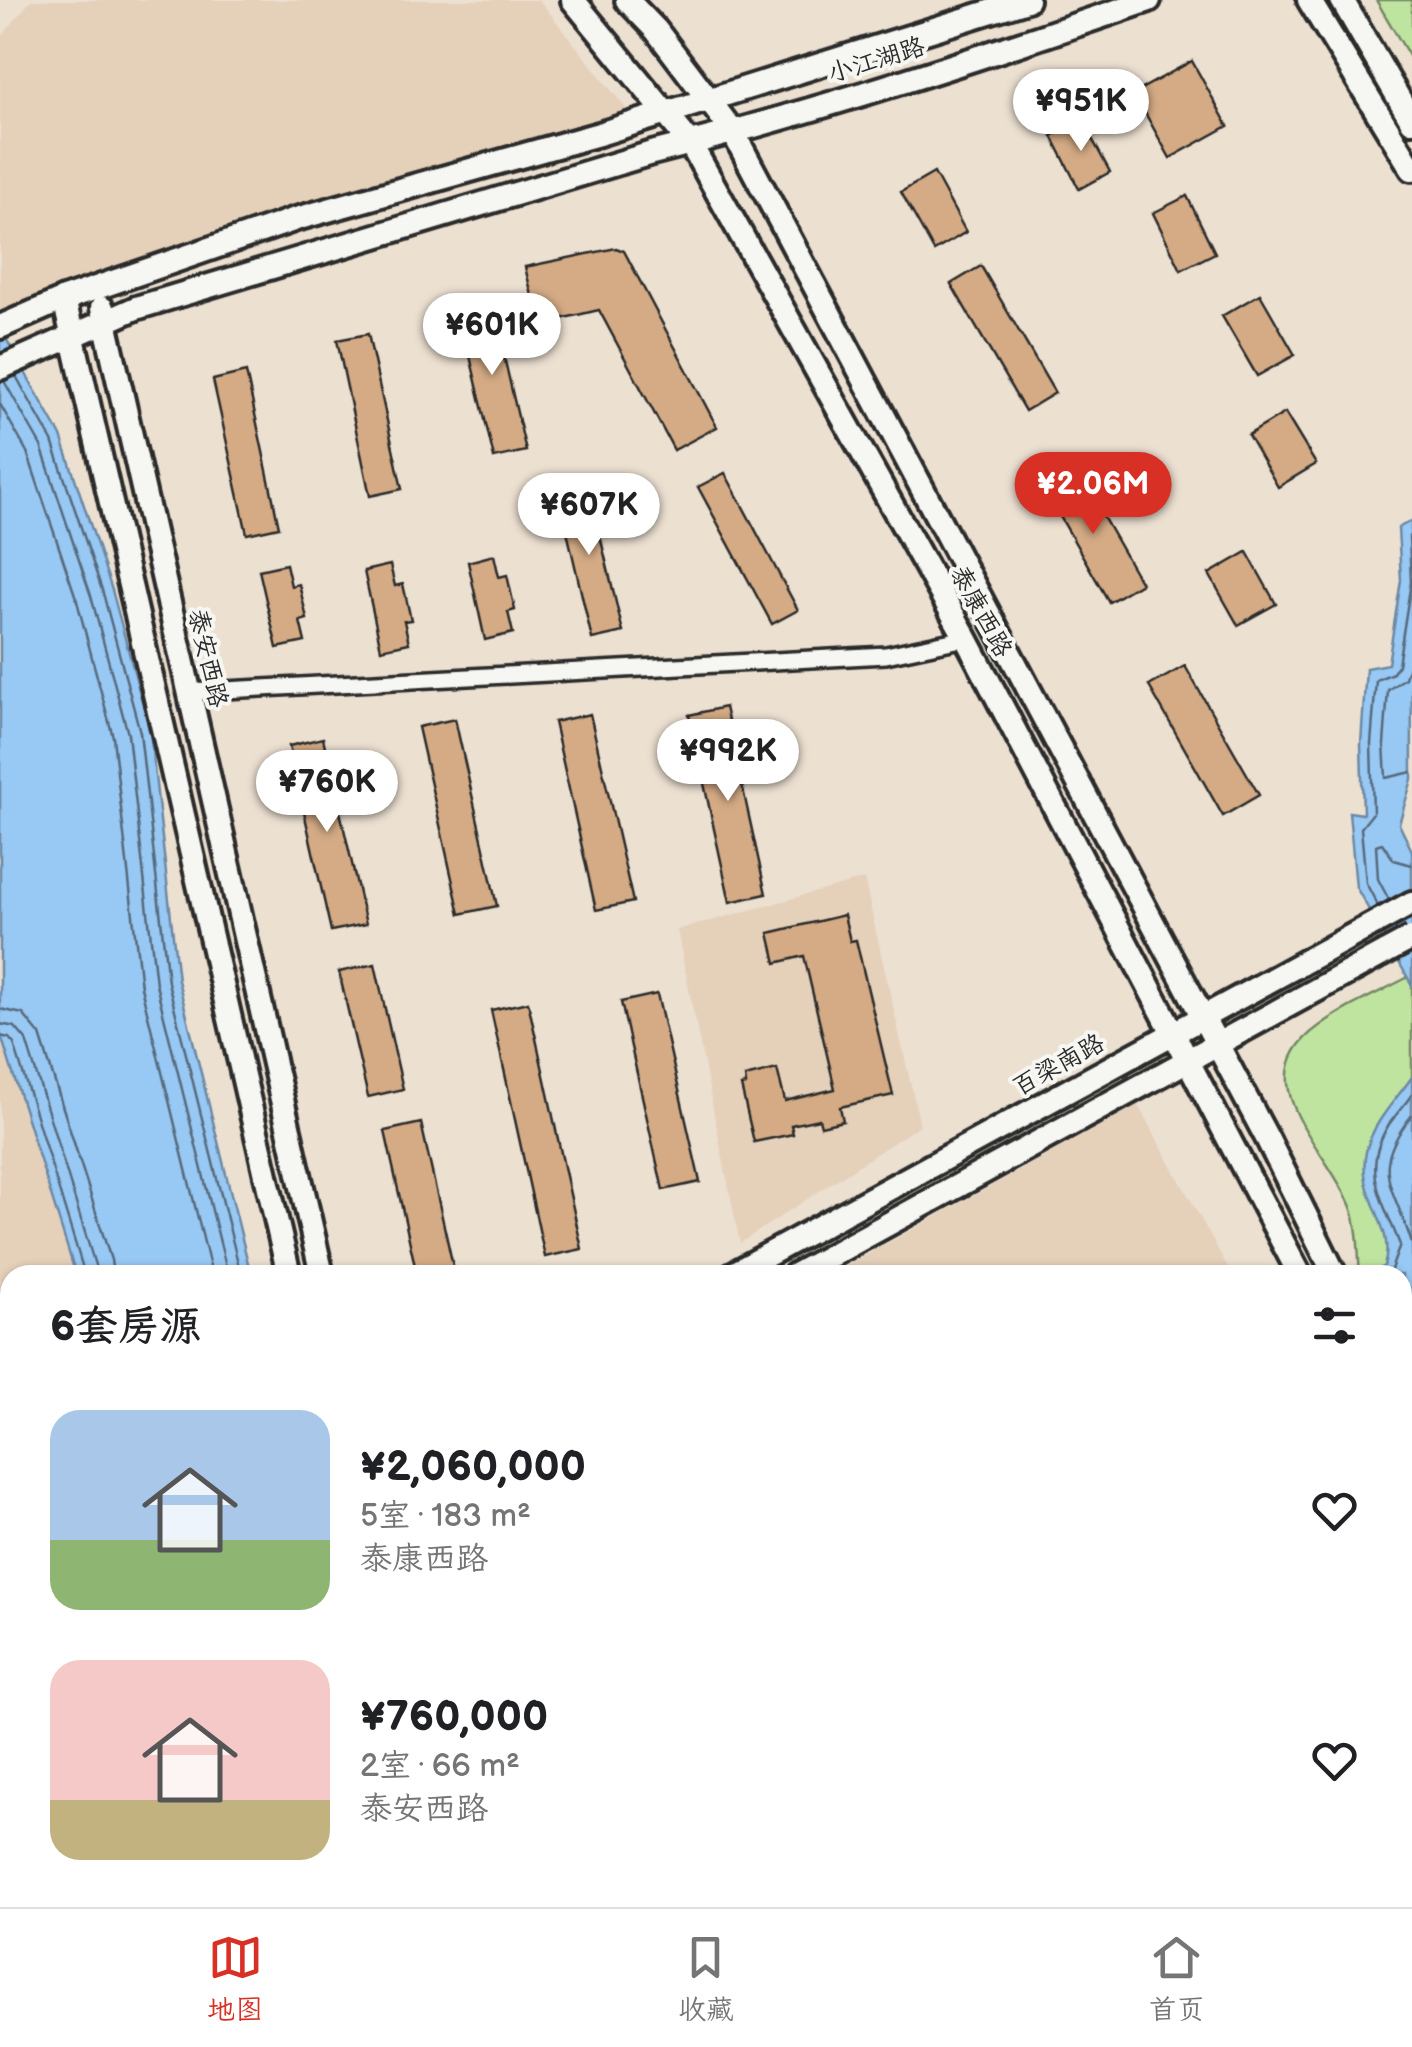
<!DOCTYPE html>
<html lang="zh">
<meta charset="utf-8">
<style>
body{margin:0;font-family:"Balsamiq Sans","LXGW WenKai TC",sans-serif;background:#f6f6f6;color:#202124;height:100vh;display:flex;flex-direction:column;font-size:38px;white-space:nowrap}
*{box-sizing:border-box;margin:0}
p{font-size:32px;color:#757577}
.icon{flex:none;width:55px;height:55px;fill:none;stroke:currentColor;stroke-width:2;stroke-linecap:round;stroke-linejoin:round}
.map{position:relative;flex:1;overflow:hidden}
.sheet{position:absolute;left:0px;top:1265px;width:1412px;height:642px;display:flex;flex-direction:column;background:#fff;border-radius:30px 30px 0 0;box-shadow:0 2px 8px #0004}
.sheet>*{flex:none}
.price{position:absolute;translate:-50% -85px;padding:0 22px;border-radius:35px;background:#fff;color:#222;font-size:32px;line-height:65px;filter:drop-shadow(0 2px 5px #0008)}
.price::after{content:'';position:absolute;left:50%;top:60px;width:30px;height:22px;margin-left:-15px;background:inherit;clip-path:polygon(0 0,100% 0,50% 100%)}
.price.current{background:#d93025;color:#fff}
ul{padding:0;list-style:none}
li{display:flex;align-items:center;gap:30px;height:250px;padding:0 50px}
li span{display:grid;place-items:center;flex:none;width:280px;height:200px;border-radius:30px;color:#555}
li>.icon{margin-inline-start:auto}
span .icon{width:120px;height:120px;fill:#fffc;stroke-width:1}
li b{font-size:42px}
h2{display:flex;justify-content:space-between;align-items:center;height:120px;padding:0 50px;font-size:42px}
.tab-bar{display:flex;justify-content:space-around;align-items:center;height:140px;border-top:2px solid #e0e0e0;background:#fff;font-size:28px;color:#757577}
.tab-bar a{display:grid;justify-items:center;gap:5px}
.tab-bar .current{color:#d93025}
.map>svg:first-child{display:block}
.built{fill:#e5d0ba}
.green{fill:#bfe49f;stroke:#758865;stroke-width:2.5}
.water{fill:#98c8f4;stroke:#6c89a4;stroke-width:2.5}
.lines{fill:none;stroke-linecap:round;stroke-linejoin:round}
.shore{stroke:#576a7b;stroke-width:2.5}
.building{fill:#d4ab85;stroke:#2b2b2b;stroke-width:2.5}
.minor-casing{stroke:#2b2b2b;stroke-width:22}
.secondary-casing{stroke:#2b2b2b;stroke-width:30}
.primary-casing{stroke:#2b2b2b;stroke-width:32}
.minor{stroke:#f6f6f2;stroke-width:15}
.secondary{stroke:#f6f6f2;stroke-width:22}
.primary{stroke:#f6f6f2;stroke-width:25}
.secondary-bridge-casing{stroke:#2b2b2b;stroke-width:30;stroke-linecap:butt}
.secondary-bridge{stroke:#f6f6f2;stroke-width:22}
.labels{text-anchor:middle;stroke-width:8;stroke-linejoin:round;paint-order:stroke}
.street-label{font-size:25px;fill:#2b2b2b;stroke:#f6f6f2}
</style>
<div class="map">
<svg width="1412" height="1907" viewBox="0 0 1412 1907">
<rect width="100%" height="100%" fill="#ece0d1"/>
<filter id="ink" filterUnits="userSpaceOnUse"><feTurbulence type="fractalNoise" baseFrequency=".01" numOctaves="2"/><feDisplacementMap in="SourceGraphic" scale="20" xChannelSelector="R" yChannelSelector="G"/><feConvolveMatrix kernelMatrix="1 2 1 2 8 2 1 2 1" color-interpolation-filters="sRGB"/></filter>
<g filter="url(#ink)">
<!-- built -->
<g class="built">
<polygon points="31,0 539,0 628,111 296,204 98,273 0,312 0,39"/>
<polygon points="864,879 920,1125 740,1243 677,930"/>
<polygon points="0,1032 76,1275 10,1275 10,1567 0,1574"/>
<polygon points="1138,1105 1232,1275 830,1275"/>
<polygon points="576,1898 1016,1898 1000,1907 580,1907"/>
</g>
<!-- green -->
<g class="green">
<polygon points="1376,0 1412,0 1412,61"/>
<path d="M1412 975V1359L1403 1349 1402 1275H1360C1358 1253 1359 1228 1351 1207 1328 1149 1243 1081 1318 1027 1346 1006 1381 992 1412 975Z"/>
<polygon points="1406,1587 1412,1598 1412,1824 1403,1829 1402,1590"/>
<polygon points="201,1898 497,1898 501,1907 205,1907"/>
<polygon points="1030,1898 1289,1898 1274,1907 1014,1907"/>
</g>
<!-- water -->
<g class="water">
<polygon points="0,328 61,436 112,590 150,731 178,980 251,1275 76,1275 0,1032"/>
<polygon points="1411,521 1412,779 1399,824 1412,851 1412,985 1356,887 1349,812 1363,814 1361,744 1366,668 1388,664 1401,580 1398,528"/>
<path d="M1412 1077V1313L1403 1321 1402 1275H1370L1384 1266C1397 1226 1356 1196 1366 1152 1372 1123 1396 1100 1412 1077Z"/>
<polygon points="269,1898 444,1898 448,1907 273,1907"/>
</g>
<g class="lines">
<!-- shore -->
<g class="shore">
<polyline points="16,376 52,441 103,593 140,732 168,982 241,1275"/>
<polyline points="4,381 41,446 91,596 128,734 156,984 228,1275"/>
<polyline points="0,404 27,452 77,601 113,737 141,987 212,1275"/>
<polyline points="1412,657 1405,678 1388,690 1384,744 1386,778 1412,772"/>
<polyline points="1389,900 1378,879 1376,845 1382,843 1394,860 1412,865"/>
<polyline points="1378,906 1366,883 1361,828 1373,813 1371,744 1376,680 1393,673 1398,665 1411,582 1409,537 1412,532"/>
<polyline points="0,1009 23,1014 40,1035 111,1260 113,1275"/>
<polyline points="0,1024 15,1027 26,1040 98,1275"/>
<polyline points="0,1036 9,1038 14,1044 85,1275"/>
<path d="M1412 1115C1367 1172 1395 1186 1412 1244"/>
<path d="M1389 1275 1400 1245C1384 1202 1360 1171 1388 1126 1395 1115 1405 1105 1412 1094"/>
</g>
</g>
<!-- building -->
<g class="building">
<polygon points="1192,61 1228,126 1170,158 1134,93"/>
<polygon points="1082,120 1110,172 1079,189 1052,136"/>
<polygon points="934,173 966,232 934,251 901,192"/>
<polygon points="1187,196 1215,253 1181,270 1153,213"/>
<polygon points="616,248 624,251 717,427 674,450 599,310 539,324 525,267"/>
<polygon points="981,266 1055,393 1025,411 951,284"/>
<polygon points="1260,294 1295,355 1257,376 1222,316"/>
<polygon points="490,297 526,451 494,458 458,305"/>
<polygon points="368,334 402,489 370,496 337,340"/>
<polygon points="246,372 279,527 247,534 213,380"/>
<polygon points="1285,413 1316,464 1278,487 1248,435"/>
<polygon points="725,473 798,610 772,624 698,487"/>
<polygon points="1078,473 1141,583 1109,602 1046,492"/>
<polygon points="586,477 623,632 592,639 556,484"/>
<polygon points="1247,552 1276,604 1238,625 1209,574"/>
<polygon points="494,555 499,577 507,575 515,610 508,612 513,633 485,640 468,562"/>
<polygon points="286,564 291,586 299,584 307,619 300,621 305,642 277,648 259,570"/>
<polygon points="390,565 395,586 403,584 411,620 404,621 409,643 381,649 364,571"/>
<polygon points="1185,666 1259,795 1223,816 1149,686"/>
<polygon points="725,707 766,894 730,902 689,715"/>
<polygon points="590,714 633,902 596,910 554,722"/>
<polygon points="455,719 497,906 460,914 418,727"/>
<polygon points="323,738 366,924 331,931 289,746"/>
<polygon points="844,915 850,941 856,940 893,1095 840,1107 843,1121 821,1126 819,1119 791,1125 793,1134 754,1142 741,1086 746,1085 745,1077 777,1069 785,1101 835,1089 804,956 776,963 769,933"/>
<polygon points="375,964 403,1089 368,1097 339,972"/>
<polygon points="657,994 700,1182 663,1190 621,1002"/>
<polygon points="528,1002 582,1249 545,1257 491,1010"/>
<polygon points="421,1123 455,1275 417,1275 385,1131"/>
</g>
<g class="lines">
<!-- minor casing -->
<g class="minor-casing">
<polyline id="minor" points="188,692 886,655 966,638"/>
</g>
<!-- secondary casing -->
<g class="secondary-casing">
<g id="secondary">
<polyline points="573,0 690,143 966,638 1300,1275"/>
<polyline points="627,0 656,30 733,132 1267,1138 1335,1275"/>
<polyline points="1309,0 1412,169"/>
<polyline points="1342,0 1412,121"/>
<polyline points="64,299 289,1275"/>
<polyline points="102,308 322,1275"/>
<polyline points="0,327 64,299 296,219 599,134 1027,0"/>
<path d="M0 368 136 308 652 153C820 111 986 56 1149 0"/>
<polyline points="731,1275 1412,903"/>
<polyline points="795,1275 1386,952"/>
<polyline points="1402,1411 1412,1431"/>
<polyline points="1402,1487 1412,1507"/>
<polyline points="0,1675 10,1669"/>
<polyline points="0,1712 10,1706"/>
<polyline points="505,1898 509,1907"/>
<polyline points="536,1898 540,1907"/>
</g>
</g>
<!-- primary casing -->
<g class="primary-casing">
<g id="primary">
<polyline points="1402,1881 1412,1876"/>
<polyline points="1359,1907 1375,1898"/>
</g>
</g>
<!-- minor -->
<use href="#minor" class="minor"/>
<!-- secondary -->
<use href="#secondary" class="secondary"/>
<!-- primary -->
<use href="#primary" class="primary"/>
<!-- secondary-bridge casing -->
<g class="secondary-bridge-casing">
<polyline id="secondary-bridge" points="1386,952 1412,938"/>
</g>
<!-- secondary-bridge -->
<use href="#secondary-bridge" class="secondary-bridge"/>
</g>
</g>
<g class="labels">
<!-- street labels -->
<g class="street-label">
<text transform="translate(876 59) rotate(-17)" y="9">小江湖路</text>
<text transform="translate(982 611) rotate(61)" y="9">泰康西路</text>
<text transform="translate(209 658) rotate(77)" y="9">泰安西路</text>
<text transform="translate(1058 1064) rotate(-29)" y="9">百梁南路</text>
</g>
</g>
</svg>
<b class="price" style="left:1081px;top:154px">¥951K</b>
<b class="price" style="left:492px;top:378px">¥601K</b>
<b class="price current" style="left:1093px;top:537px">¥2.06M</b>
<b class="price" style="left:589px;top:558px">¥607K</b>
<b class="price" style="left:728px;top:804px">¥992K</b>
<b class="price" style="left:327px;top:835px">¥760K</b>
<section class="sheet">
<h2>6套房源<svg class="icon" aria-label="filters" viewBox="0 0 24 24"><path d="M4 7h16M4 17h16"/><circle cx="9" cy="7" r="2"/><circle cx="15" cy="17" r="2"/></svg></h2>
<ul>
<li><span style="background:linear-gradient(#a9c7e8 65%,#8fb573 0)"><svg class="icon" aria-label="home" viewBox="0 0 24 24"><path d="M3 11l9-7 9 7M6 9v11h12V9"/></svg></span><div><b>¥2,060,000</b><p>5室 · 183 m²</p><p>泰康西路</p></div><svg class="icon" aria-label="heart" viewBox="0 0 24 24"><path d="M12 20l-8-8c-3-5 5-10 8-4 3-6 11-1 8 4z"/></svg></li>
<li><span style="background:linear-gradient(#f6c9c9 70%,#c2b280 0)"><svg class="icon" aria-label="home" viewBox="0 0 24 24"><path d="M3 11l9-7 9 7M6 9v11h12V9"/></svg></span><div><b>¥760,000</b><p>2室 · 66 m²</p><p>泰安西路</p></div><svg class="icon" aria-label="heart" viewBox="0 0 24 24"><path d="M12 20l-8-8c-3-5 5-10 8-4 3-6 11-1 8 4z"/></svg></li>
</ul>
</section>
</div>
<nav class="tab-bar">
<a class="current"><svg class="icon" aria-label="map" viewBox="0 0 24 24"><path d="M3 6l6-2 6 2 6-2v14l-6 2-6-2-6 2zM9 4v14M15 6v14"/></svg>地图</a>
<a><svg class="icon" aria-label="saved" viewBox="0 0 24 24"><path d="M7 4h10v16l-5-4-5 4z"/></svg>收藏</a>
<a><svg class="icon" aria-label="home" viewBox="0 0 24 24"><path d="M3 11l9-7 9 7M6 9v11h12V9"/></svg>首页</a>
</nav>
